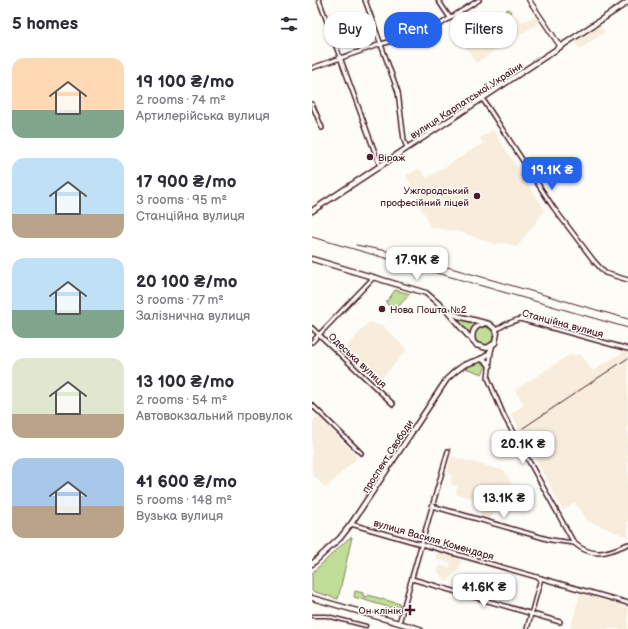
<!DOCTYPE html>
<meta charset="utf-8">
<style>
body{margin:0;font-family:"Balsamiq Sans",sans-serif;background:#f7f7f7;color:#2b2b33;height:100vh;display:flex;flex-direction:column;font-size:15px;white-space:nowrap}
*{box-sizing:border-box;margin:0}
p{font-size:13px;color:#7c7c81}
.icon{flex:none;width:22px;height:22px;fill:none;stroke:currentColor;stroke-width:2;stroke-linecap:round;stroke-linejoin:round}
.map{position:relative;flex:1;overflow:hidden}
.sheet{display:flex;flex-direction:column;background:#fff;width:312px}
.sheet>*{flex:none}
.banner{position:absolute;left:12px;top:12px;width:244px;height:36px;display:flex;gap:8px}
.price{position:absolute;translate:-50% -34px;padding:0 9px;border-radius:8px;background:#fff;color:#222;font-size:13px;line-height:26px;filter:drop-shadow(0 1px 2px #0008)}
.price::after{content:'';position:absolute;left:50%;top:24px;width:12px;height:9px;margin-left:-6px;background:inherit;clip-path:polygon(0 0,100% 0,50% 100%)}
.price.active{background:#2563eb;color:#fff}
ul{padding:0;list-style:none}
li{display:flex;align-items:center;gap:12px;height:100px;padding:0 12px}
li span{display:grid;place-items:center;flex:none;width:112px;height:80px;border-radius:12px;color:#555}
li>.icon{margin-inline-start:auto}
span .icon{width:48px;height:48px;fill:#fffc;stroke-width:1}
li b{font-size:17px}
h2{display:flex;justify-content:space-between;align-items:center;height:48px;padding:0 12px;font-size:17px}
.pill{padding:0 14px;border-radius:16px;background:#fff;box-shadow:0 1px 3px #0004;font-size:14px;line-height:36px}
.pill.active{background:#2563eb;color:#fff}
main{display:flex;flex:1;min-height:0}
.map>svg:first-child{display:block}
.built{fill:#f8eddc}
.green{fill:#c0de97;stroke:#857e61}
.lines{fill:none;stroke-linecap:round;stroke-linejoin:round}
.pedestrian-casing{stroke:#4a1f2b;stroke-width:5}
.minor-casing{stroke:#4a1f2b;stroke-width:6}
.tertiary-casing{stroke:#4a1f2b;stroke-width:6}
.secondary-casing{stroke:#4a1f2b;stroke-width:7}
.pedestrian{stroke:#fdfcf7;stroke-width:2}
.minor{stroke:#fdfcf7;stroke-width:3}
.tertiary{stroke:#fdfcf7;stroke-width:3.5}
.secondary{stroke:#fdfcf7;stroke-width:4}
.rail{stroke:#4a1f2b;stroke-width:1}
.poi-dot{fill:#4a1f2b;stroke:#fdfcf7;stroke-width:1.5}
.labels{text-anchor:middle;stroke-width:3;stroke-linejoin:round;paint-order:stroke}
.street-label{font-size:10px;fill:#4a1f2b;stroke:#fdfcf7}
.poi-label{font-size:10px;fill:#4a1f2b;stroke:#fdfcf7;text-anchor:start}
</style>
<main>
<section class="sheet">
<h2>5 homes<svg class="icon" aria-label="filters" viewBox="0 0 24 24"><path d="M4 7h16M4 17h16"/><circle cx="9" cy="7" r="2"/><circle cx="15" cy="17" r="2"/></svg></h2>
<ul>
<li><span style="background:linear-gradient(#ffd9b3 65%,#7fa58c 0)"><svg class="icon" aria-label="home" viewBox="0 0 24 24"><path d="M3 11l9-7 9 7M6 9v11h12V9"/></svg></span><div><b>19 100 ₴/mo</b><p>2 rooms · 74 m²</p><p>Артилерійська вулиця</p></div></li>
<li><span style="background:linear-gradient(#bfe0f5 70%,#b9a48a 0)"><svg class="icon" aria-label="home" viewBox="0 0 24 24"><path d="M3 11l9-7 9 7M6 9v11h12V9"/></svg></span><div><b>17 900 ₴/mo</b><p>3 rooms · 95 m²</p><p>Станційна вулиця</p></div></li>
<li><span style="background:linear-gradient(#bfe0f5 65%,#7fa58c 0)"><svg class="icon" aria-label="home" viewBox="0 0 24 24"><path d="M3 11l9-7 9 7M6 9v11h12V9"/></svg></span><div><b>20 100 ₴/mo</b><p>3 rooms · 77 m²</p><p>Залізнична вулиця</p></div></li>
<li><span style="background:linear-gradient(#dfe7d0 70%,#b9a48a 0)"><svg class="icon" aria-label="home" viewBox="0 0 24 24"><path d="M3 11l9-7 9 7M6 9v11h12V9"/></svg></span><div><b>13 100 ₴/mo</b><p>2 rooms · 54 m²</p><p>Автовокзальний провулок</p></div></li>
<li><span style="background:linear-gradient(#a9c7e8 60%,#b9a48a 0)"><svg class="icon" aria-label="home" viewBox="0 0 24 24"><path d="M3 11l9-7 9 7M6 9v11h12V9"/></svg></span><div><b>41 600 ₴/mo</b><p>5 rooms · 148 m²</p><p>Вузька вулиця</p></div></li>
</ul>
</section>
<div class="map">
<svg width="316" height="629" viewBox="0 0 316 629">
<rect width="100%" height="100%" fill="#fdfcf7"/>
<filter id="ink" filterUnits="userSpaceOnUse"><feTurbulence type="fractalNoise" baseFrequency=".025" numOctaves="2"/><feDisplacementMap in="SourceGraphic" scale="8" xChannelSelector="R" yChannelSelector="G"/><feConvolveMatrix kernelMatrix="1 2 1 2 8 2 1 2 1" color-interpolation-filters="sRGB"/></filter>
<g filter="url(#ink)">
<!-- built -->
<g class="built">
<polygon points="197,7 210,22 224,15 228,22 164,63 139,23 143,20 151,33 158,33"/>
<polygon points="288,25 293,32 268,49 263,42"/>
<polygon points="181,130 233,210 205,247 194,243 183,244 151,233 118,227 113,214 108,208 111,203 94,176 107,168 116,180 117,177 171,143 168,138"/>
<polygon points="57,322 72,327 95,350 65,383 31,350"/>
<polygon points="314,350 316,351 316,537 275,521 263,503 251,510 199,414 212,405 203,390 257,355 262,356 267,354 281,371"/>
<polygon points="6,416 46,457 14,488 0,474 0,422"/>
<polygon points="139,456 193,471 198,480 203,505 180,514 177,521 168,519 172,502 144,494 146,487 138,484 140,477 135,471"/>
<polygon points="125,552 150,559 146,571 135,581 125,571 127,565 138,568 139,563 123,559"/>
<polygon points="268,593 316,607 316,629 258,629"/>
</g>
<!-- green -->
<g class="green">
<path d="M196 9 199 12 196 14 198 16C190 22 181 35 172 36L174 33 170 27Z"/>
<polygon points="83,290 98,294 82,311 74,303"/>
<polygon points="146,320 146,319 164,324 157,333"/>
<circle cx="172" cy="336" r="9"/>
<polygon points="172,362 174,366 170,374 153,368 159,365"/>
<polygon points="40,537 26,599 0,591 0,573 36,539"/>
<polygon points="43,591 51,593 51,596 55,597 56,595 88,604 86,610 42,597"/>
</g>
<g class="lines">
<!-- pedestrian casing -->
<g class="pedestrian-casing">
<polyline id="pedestrian" points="0,616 15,616 54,626"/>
</g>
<!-- minor casing -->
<g class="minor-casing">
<g id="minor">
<polyline points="7,0 68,166"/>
<polyline points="53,0 86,92 92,140 95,148"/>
<polyline points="126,0 138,18"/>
<polyline points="0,68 69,44 116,32 167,0"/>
<polyline points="170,98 241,207 282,261 293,273 316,280"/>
<polyline points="0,104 10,128"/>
<polyline points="0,328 81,404"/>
<polyline points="184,330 194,324 208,319 316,349"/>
<polyline points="0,342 62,277"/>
<path d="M179 351 176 378 192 416 262 543C281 559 296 553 316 544"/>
<polyline points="0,405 49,453"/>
<polyline points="120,506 239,540 262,543"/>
<polyline points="39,524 316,603"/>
<polyline points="100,579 248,622"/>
<polyline points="87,623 136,451"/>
<polyline points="215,629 229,578"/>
</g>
</g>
<!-- tertiary casing -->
<g class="tertiary-casing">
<polyline id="tertiary" points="217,0 248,46"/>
</g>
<!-- secondary casing -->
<g class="secondary-casing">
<g id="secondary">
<polyline points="0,211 316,2"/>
<polyline points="0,259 114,293 134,310 164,345 175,348 183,343 185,333 182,328 177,324 146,316 134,310"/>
<path d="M161 341C159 333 162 326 171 324"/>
<polyline points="169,359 175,362 178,366"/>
<path d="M0 564 28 538 39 524 135 379C140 374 146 369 152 365 162 360 178 360 180 346"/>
<polyline points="0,598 108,629"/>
</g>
</g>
<!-- pedestrian -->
<use href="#pedestrian" class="pedestrian"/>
<!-- minor -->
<use href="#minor" class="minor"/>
<!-- tertiary -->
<use href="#tertiary" class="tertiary"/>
<!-- secondary -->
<use href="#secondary" class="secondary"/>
<!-- rail -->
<g class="rail">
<polyline points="0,237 316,328"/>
<polyline points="44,245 90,254 316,319"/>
<polyline points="211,428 316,358"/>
</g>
</g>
</g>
<!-- markers -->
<g class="poi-dot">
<circle cx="58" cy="157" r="4"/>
<circle cx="165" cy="196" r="4"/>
<circle cx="70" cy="309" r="4"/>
<path d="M96 604h4v4h4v4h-4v4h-4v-4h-4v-4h4z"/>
</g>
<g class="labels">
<!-- street labels -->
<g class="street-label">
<text transform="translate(154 100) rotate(-33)" y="4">вулиця Карпатської України</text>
<text transform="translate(251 323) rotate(15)" y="4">Станційна вулиця</text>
<text transform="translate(46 360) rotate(43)" y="4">Одеська вулиця</text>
<text transform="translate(75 456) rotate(-57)" y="4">проспект Свободи</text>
<text transform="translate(122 539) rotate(16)" y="4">вулиця Василя Комендаря</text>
</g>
<!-- poi labels -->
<g class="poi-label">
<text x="66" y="161">Віраж</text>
<text x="157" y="194" text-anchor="end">Ужгородський<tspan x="157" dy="12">професійний ліцей</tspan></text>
<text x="78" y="313">Нова Пошта №2</text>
<text x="89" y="614" text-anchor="end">Он клінік</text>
</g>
</g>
</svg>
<b class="price active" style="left:240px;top:191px">19.1K ₴</b>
<b class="price" style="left:105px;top:281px">17.9K ₴</b>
<b class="price" style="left:211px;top:465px">20.1K ₴</b>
<b class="price" style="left:192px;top:519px">13.1K ₴</b>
<b class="price" style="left:172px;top:608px">41.6K ₴</b>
<div class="banner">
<a class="pill">Buy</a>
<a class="pill active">Rent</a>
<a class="pill">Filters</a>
</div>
</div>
</main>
